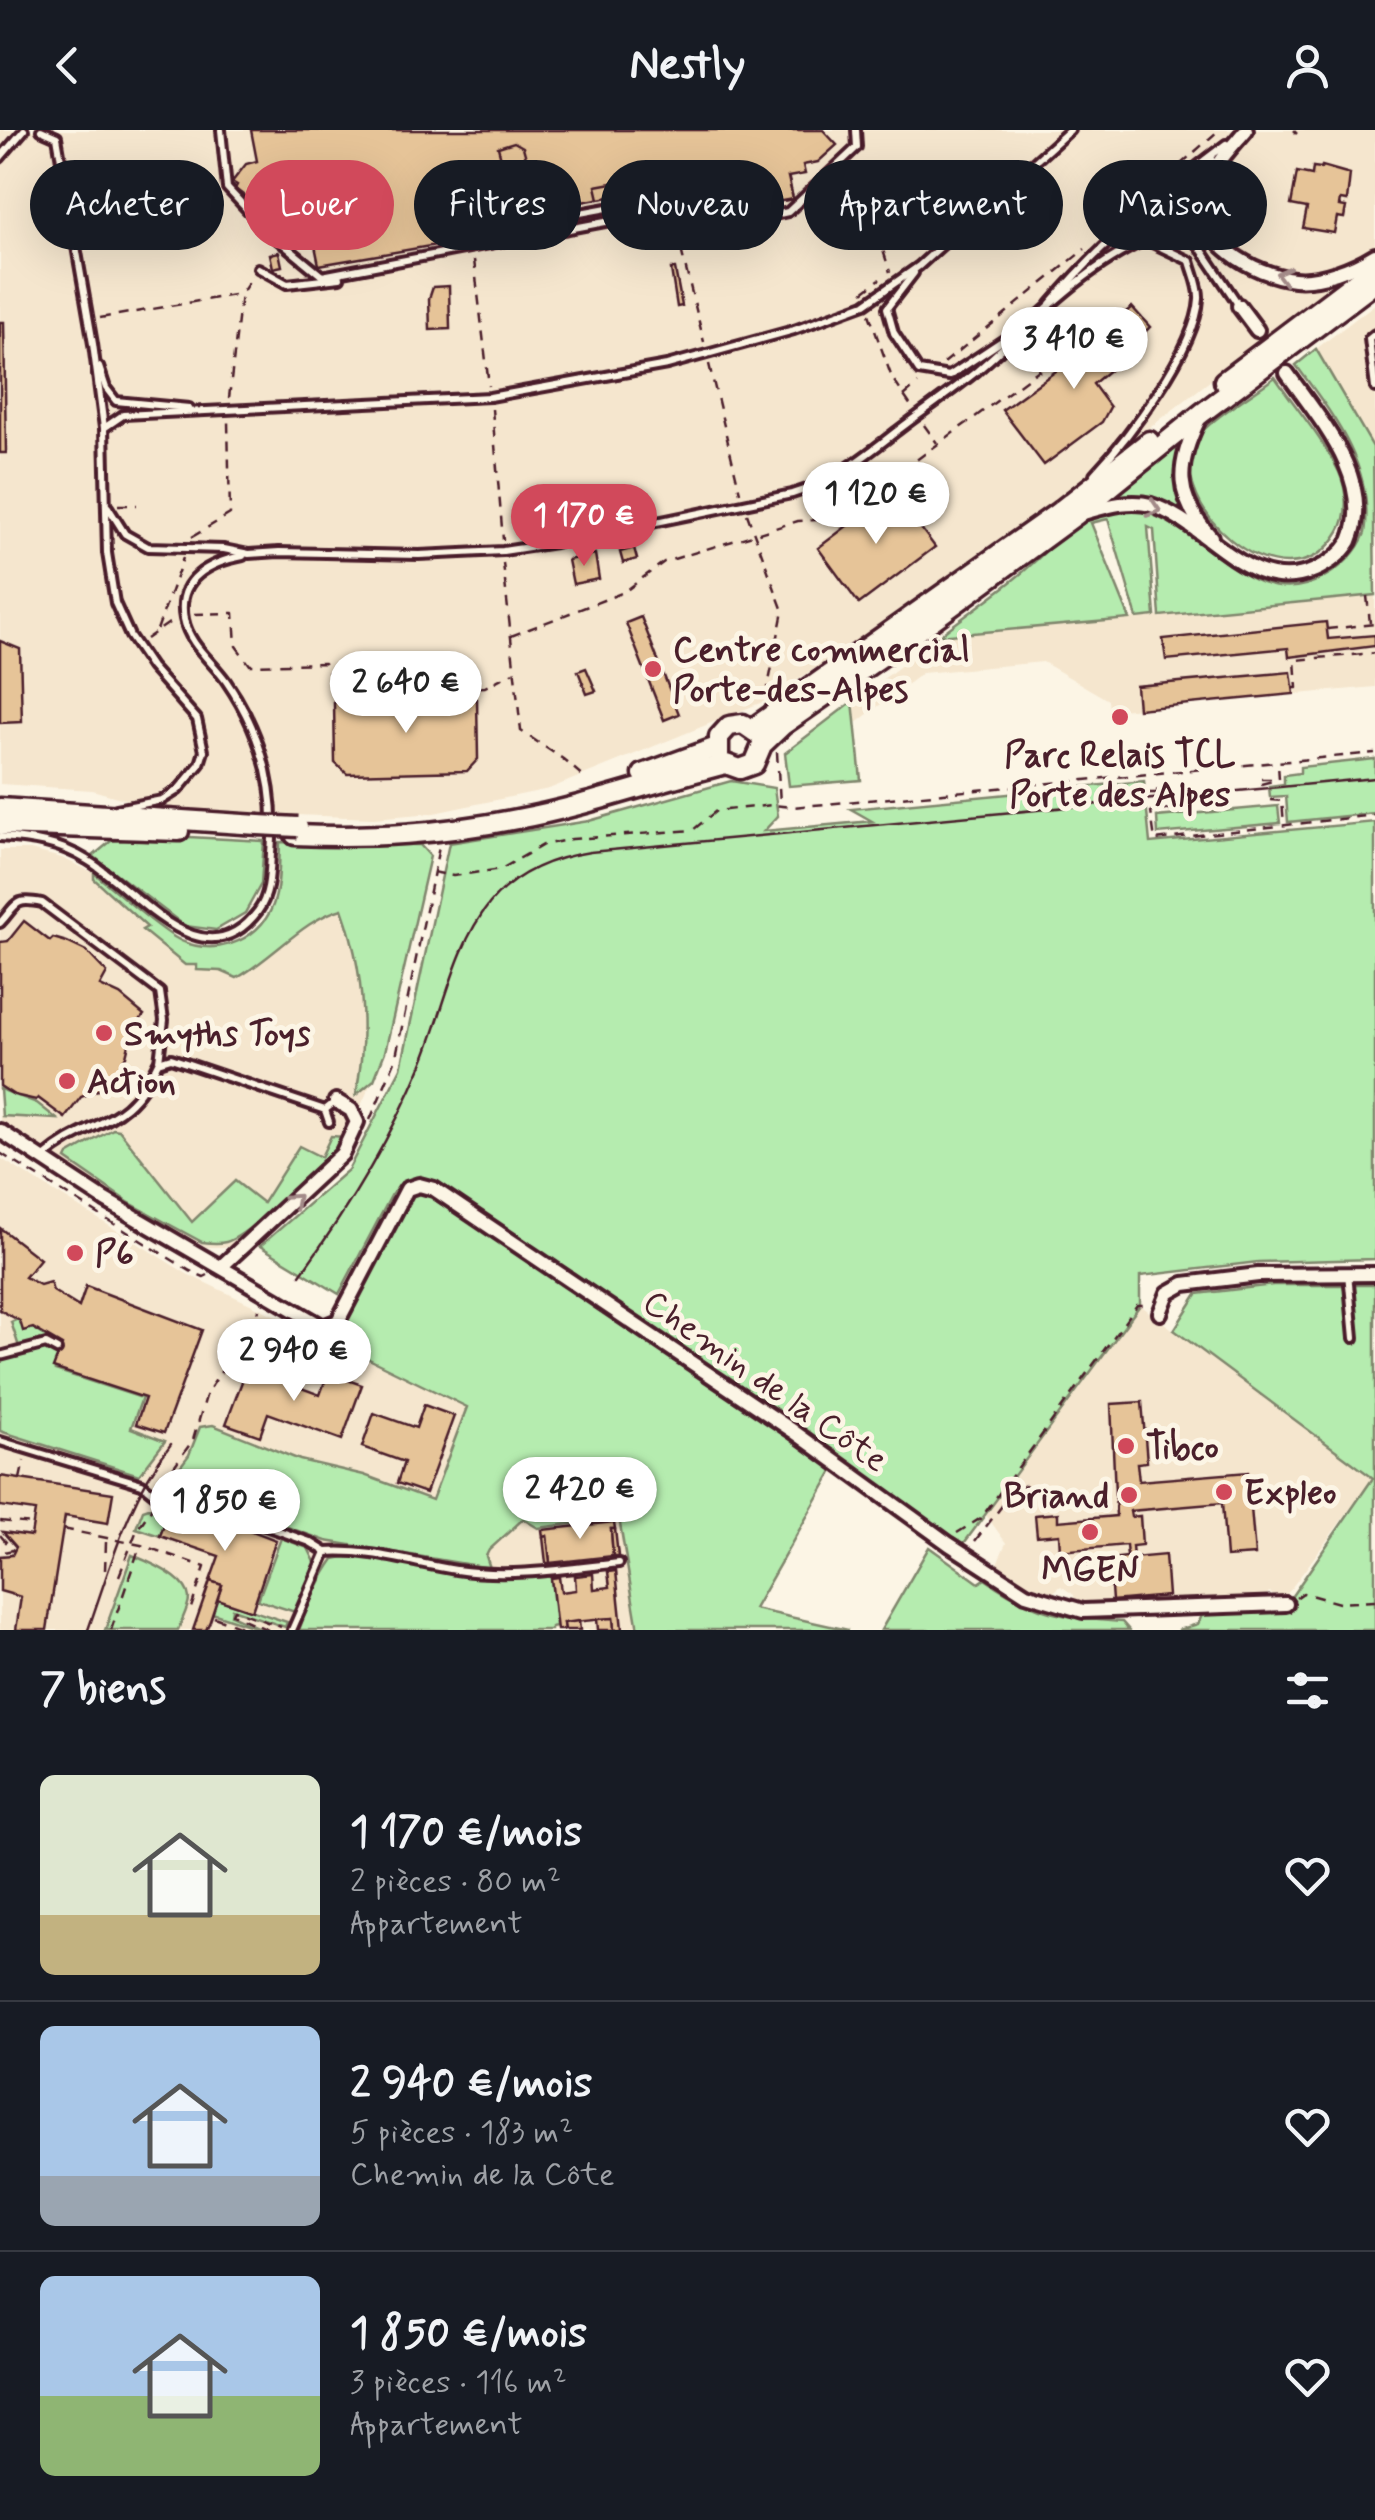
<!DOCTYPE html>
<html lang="fr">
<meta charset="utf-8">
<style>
body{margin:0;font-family:Mynerve,sans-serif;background:#242831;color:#f1f3f6;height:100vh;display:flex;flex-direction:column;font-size:38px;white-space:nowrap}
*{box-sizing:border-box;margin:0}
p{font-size:32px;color:#9ea1a6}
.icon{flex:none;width:55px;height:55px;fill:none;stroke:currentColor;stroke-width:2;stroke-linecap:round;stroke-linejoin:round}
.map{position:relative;height:1500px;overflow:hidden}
.panel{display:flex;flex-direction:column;background:#171b24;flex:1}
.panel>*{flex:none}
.guide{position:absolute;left:30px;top:30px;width:1315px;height:90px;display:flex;gap:20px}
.price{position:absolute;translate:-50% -85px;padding:0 22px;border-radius:35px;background:#fff;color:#222;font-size:32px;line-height:65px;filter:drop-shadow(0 2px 5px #0008)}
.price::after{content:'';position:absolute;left:50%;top:60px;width:30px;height:22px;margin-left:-15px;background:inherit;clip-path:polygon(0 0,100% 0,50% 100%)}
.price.selected{background:#d1495b;color:#fff}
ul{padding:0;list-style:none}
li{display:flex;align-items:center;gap:30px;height:250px;padding:0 40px}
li+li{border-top:2px solid #363941}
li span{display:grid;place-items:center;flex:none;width:280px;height:200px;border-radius:15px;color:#555}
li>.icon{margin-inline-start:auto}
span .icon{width:120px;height:120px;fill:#fffc;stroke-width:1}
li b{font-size:42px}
h2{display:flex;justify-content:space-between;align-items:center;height:120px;padding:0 40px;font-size:42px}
.tag{padding:0 35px;border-radius:45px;background:#171b24;box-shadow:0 10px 40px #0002;font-size:35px;line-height:90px}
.tag.selected{background:#d1495b;color:#fff}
header{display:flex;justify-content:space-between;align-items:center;height:130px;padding:0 40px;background:#171b24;font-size:45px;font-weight:700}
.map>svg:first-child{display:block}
.built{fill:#f5e6ce}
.green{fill:#b5ecaf;stroke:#80866d;stroke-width:2.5}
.building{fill:#e6c498;stroke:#4a1f2b;stroke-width:2.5}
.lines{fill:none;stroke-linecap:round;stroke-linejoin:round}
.lane-casing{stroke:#4a1f2b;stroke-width:14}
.street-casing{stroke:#4a1f2b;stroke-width:20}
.secondary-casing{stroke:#4a1f2b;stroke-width:25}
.path{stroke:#4a1f2b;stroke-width:2.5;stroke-dasharray:10 8;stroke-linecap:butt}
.lane{stroke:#fcf5e5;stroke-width:6}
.street{stroke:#fcf5e5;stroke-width:12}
.secondary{stroke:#fcf5e5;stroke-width:18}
.tram{stroke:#4a1f2b;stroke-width:2.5}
.secondary-bridge-casing{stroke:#4a1f2b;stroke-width:25;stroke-linecap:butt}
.secondary-bridge{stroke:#fcf5e5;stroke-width:18}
.oneway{stroke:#a38a88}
.poi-dot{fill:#d1495b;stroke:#fcf5e5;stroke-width:4}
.labels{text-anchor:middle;stroke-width:10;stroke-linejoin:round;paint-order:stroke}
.poi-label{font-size:35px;font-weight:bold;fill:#4a1f2b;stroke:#fcf5e5;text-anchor:start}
.street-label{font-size:35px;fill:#4a1f2b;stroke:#fcf5e5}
</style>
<header><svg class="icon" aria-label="back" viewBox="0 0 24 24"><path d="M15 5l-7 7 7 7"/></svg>Nestly<svg class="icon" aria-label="person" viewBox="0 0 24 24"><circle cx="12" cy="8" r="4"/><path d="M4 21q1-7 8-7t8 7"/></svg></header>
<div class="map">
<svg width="1375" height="1500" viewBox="0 0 1375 1500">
<rect width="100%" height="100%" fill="#fcf5e5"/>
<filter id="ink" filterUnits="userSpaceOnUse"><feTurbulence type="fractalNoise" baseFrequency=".01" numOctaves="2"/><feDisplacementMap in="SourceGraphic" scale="20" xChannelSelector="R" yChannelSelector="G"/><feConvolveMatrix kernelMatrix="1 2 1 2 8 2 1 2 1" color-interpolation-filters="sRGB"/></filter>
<g filter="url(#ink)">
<!-- built -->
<g class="built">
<polygon points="0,0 1375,0 1375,122 1042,382 911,475 765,571 549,659 434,683 373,688 164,680 92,660 0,654"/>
<polygon points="1375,174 1375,330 1373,317 1316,219"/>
<polygon points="1375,421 1375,557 1109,581 1108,570 1043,532 922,543 856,593 861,650 789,656 787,622 940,506 1315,472"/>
<polygon points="280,712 420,715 430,726 385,922 347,1007 230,1117 207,1117 126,1074 0,991 0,720 30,720 62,728 94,743 176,808 207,818 237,812 253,802 266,788 274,773"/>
<polygon points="0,1028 187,1144 467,1277 432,1369 523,1389 538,1398 620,1388 638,1500 0,1500"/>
<polygon points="1140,1175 1373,1348 1284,1468 1269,1462 1265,1467 1075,1476 1074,1465 1061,1456 1047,1467 1003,1447 996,1436 1006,1413 986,1385"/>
</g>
<!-- green -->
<g class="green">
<path d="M1316 219 1373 317 1375 465 1160 486 1154 400 1148 397 1155 486 1137 488 1108 389 1091 393 1130 489 939 506C967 484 997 464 1024 441 1051 418 1081 382 1118 379 1194 374 1245 493 1324 447 1342 437 1357 423 1365 403 1375 337 1332 284 1296 235Z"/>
<path d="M1275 247C1296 278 1323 309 1339 342 1347 360 1349 384 1339 401 1286 492 1149 366 1202 302 1216 285 1256 262 1275 247Z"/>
<path d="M1180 311 1182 315 1176 343 1182 380 1180 383C1160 371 1145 366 1121 367L1115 362Z"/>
<polygon points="853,571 861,650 789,656 785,623"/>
<polygon points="1375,629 1375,683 1288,692 1286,666 1270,667 1269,656 1284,654 1284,645 1300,643 1300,637"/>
<polygon points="731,651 774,658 778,686 764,701 872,691 851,679 1144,651 1150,713 1375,692 1375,1129 1258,1132 1140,1146 1140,1175 959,1420 837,1334 754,1479 848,1500 638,1500 619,1388 538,1398 523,1389 489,1420 486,1426 490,1438 326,1411 273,1392 277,1381 232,1365 227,1375 171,1358 167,1354 189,1325 200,1297 213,1295 300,1330 364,1345 432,1370 467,1277 328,1209 399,1071 419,1055 420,1046 402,1052 392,1064 339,1164 260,1116 348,1040 401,938 449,713 589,691"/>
<polygon points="1278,676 1280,693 1158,704 1157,687"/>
<polygon points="170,706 264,711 261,754 245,783 216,800 185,796 93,726 111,711"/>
<path d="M280 712 420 715 430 726 385 922 374 950 356 965C368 902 364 840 342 779 304 789 273 828 237 848L221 841 197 840V835H185L142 800 147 797 94 749V743C120 764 146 789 174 807 209 829 258 814 273 775 280 756 279 732 280 712Z"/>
<polygon points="0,959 37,973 57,989 2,986"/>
<path d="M113 999 119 1000 192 1092 235 1051 263 1073 299 1016 321 1027 331 1006 347 1007C327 1028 250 1106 226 1112 218 1114 210 1113 202 1112L128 1072 66 1029 68 1025Z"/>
<polygon points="1273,1155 1375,1155 1375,1500 1178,1500 1198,1494 1204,1481 1285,1476 1373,1348 1174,1200 1197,1164"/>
<polygon points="18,1189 47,1207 45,1210 19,1217 11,1192"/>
<polygon points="44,1217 59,1224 55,1240 142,1268 131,1298 165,1311 139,1345 0,1301 0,1230"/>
<polygon points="166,1372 171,1375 160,1406 136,1398 143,1380"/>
<polygon points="281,1408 308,1418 316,1434 295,1482 258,1470"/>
<path d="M929 1417 979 1453 985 1449C1035 1484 1062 1488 1122 1492L1129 1500H881Z"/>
<path d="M132 1425C147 1431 188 1448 189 1468 189 1477 181 1491 178 1500H105Z"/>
<path d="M354 1425 484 1448 555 1445 551 1449 556 1496 551 1497V1500H299C308 1475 318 1451 334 1429Z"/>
<polygon points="217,1469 287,1492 285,1497 232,1479 231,1485 263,1500 212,1483"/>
</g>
<!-- building -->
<g class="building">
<polygon points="618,0 636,0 638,10 620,14"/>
<polygon points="732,0 754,0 755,12 776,9 782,15 793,69 693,87 686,82 677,41 683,33 679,13 681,9"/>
<polygon points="754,0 818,0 833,15 816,29 789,37 788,47 782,15 776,9 755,12"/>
<polygon points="823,0 837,15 818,32 803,35 805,44 788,47 793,69 693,87 686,82 677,41 669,45 634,49 635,55 629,63 491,89 485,83 484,76 475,78 475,81 437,87 442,114 319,135 309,86 268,92 263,67 254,73 235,59 237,55 232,52 246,34 257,31 251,0"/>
<polygon points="514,12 523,17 528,35 525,40 505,44 498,17"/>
<polygon points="1322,36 1350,44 1347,71 1340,70 1339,76 1346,77 1344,88 1337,87 1334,103 1303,98 1307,78 1291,75 1297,42 1312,45 1313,37 1321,38"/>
<polygon points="634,49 635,55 629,63 599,69 596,56"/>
<polygon points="279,122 282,136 273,138 270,124"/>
<polygon points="671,139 675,139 682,176 677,177"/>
<polygon points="449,156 450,199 430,200 429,169 433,157"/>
<polygon points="1132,177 1150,197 1139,208 1143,212 1093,254 1110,277 1102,292 1044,335 1002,280 1056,241"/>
<polygon points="0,192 4,192 6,323 0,323"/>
<polygon points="893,361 935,417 859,474 818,418"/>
<polygon points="634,418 637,429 623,433 620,422"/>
<polygon points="595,424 599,449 573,454 568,430"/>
<polygon points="641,487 679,584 664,590 626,493"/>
<polygon points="1326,492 1328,509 1375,505 1375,516 1289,527 1288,518 1166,530 1163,509"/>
<polygon points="0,511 20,519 22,592 0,593"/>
<polygon points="586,538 596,561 587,564 578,541"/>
<polygon points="1291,542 1294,564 1138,579 1136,556"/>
<polygon points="477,569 478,629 467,641 347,644 335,633 334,572"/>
<polygon points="24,791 50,811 53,808 67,812 86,821 107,843 100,856 120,865 144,885 129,904 131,906 126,926 115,944 98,960 81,967 65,988 38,968 36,970 14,965 0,956 0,812 8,811"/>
<polygon points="0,1098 40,1129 25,1147 40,1155 50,1152 53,1161 79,1177 86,1156 202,1200 164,1303 136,1294 145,1268 53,1238 62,1215 33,1198 23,1201 20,1191 0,1180"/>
<polygon points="247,1238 320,1265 328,1243 362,1255 342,1310 268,1283 260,1306 226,1294"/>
<polygon points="1142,1272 1147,1332 1137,1333 1139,1351 1248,1342 1255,1425 1226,1427 1222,1373 1130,1381 1131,1387 1140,1386 1142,1415 1132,1416 1133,1428 1165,1425 1168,1466 1112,1471 1109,1429 1127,1427 1126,1415 1060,1421 1059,1404 1037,1406 1035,1385 1058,1383 1058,1391 1116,1386 1111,1274"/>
<polygon points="424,1275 454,1286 426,1363 397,1353 404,1332 362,1317 374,1283 416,1298"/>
<polygon points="0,1346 113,1363 108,1393 65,1386 47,1500 16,1500 21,1467 0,1461 0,1426 12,1425 16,1417 3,1402 31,1406 35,1381 0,1376"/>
<polygon points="231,1364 246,1370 242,1381 227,1375"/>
<polygon points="171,1375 228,1400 231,1393 276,1410 252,1481 217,1469 222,1455 210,1451 219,1426 160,1406"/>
<polygon points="614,1392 615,1399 611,1399 613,1426 550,1433 547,1406 543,1407 542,1400"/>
<polygon points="611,1399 615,1399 618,1426 613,1426"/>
<polygon points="547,1406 550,1433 546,1433 543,1407"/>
<polygon points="1109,1429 1110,1445 1090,1447 1088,1430"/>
<polygon points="616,1441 622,1499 614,1500 613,1488 564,1493 565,1500 557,1500 551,1448 559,1447 561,1462 576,1460 575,1446 593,1444 594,1459 610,1457 608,1442"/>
<polygon points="210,1451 222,1455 210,1491 206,1500 193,1500"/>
<polygon points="613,1488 614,1500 598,1500 597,1489"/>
<polygon points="579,1491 580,1500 565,1500 564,1493"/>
</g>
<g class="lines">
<!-- lane casing -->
<g class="lane-casing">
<g id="lane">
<polyline points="41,0 57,7 93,214 104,298"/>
<polyline points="221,0 227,58 265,99 322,146 663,81 699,102 788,82 857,17 856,0"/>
<polyline points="0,28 24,0"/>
<polyline points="1211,29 1189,52 1180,74 1193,107 1238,174"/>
<polyline points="471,103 667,67"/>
<polyline points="258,138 287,154 340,148"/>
<polyline points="914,143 887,178 894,203 919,241 949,246 1017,201"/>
<path d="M1050 174C1101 114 1163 61 1226 14"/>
<polyline points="1375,204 1369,209 1375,258"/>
<polyline points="99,237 106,258 116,271 189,278"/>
<path d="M108 377 125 404 148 417 224 419 249 424 279 422 419 425 503 421 555 413 792 364C833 352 864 327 897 301 923 281 951 262 977 241 1029 196 1082 138 1146 110L1190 131C1193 143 1200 157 1199 169 1196 219 1128 308 1094 344"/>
<polyline points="116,679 162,670 178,660 200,634 204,621 197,589 151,537 130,506 115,473 107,423 104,298 123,285 490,267 667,235 794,200 865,174 919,136 1070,0"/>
<path d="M0 707C31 709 60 713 87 730 136 758 202 855 258 781 270 765 270 743 271 723 277 661 262 603 226 551 212 531 189 515 184 489 176 448 211 432 243 426"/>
<path d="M0 793C17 775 13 767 42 773L160 862 164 890 159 931"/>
<polyline points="329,992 325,980 336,971"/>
<path d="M44 1027C91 987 126 1001 158 932L171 928 325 980"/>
<polyline points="1348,1143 1354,1208"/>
<polyline points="0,1226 46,1214 57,1220"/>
<polyline points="0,1311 142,1354 157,1366 181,1366 310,1412 326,1422 292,1500"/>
<path d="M326 1422C371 1419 412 1433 456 1440 510 1448 565 1439 619 1433"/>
</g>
</g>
<!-- street casing -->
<g class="street-casing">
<g id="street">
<path d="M1246 0C1229 20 1210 38 1204 64 1194 111 1254 145 1294 149 1320 152 1354 138 1375 125"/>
<polyline points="1239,176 1257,200"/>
<path d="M1199 289C1176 336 1174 366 1211 407"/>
<path d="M1083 383C1105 377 1128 369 1151 375 1207 392 1250 469 1315 440 1328 434 1342 424 1350 411 1375 351 1320 290 1287 243"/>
<polyline points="0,1001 105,1070 323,1197 338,1191 407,1059 419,1055 434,1059 793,1301 949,1414 1026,1464 1083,1481 1286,1474"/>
<polyline points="222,1136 342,1024 357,992 351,980 336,971"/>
<polyline points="1160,1183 1168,1163 1184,1154 1258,1145 1375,1144"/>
</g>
</g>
<!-- secondary casing -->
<g class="secondary-casing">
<g id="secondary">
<polyline points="1224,251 1375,137"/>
<polyline points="753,598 1057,383 1149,311"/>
<polyline points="719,625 719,607 729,596 743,594 759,605"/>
<polyline points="643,644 717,617"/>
<polyline points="0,678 258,695"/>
<polyline points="0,695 179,701"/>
<path d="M295 705C373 708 441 704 517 689 588 676 656 651 726 634L740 639 754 634 762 615 783 595 914 504 1076 385 1202 283 1375 153"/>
</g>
</g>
<!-- path -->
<g class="path">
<polyline points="1293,0 1297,4"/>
<polyline points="1181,34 1219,0"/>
<polyline points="842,44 868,73 890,142"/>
<polyline points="467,83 469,92"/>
<polyline points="677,103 704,212"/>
<polyline points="474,130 489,256"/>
<polyline points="863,162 880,149"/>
<polyline points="869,184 892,248 911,276"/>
<polyline points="100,188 240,164"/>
<polyline points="944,233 1085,119"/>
<polyline points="709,234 740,362"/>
<polyline points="904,266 918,254"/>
<polyline points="229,268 241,164 253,146"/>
<polyline points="492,279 503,410"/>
<polyline points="924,295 937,313"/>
<polyline points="118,375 137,375"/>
<polyline points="747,384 783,481 766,567"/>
<polyline points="192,407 230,384 228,291"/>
<polyline points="503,433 521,601 563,629 585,648"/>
<polyline points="1367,466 1370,493"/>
<polyline points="194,484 234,483 236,516 250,535 324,533 338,561 485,557 513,542"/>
<polyline points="1327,499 1375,494"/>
<polyline points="157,500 183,428"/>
<polyline points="511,506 624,462 664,432 798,391 836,389 1039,240 1046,247"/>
<polyline points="146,509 172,491"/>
<polyline points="1293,558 1297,558 1295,530 1375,523"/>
<polyline points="1146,607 1147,631"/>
<polyline points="777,622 780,674"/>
<polyline points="1261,649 1279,649 1278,634"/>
<polyline points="1261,654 1273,651"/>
<polyline points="1156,661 1171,657"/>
<polyline points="1149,663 1172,663"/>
<polyline points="1270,670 1282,671 1284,694"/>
<polyline points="1174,679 1151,682 1155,710 1375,685"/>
<polyline points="433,742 453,746 501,739 543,715 572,709 693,700 716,681 773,675 793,677 1375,623"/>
<polyline points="370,990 395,931 439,717"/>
<polyline points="0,1023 190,1141 204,1147 208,1145"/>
<polyline points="20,1349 24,1331"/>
<polyline points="162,1353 193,1310 207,1263 258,1186 259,1179"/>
<polyline points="0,1391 33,1394"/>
<polyline points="63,1399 141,1415 205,1437 191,1478 197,1481"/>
<polyline points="957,1403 981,1388 1137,1175 1146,1175"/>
<polyline points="0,1405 13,1420 0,1423"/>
<polyline points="975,1411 1011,1364 1025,1355 1034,1361"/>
<polyline points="105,1440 106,1412"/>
<polyline points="119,1446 137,1400 154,1375"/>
<polyline points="1296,1468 1303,1463 1339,1473 1375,1471"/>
<polyline points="214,1487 249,1500"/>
<polyline points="111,1500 140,1416"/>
<polyline points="268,1500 232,1484 234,1480 281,1497"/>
</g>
<!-- lane -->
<use href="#lane" class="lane"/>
<!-- street -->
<use href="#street" class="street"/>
<!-- secondary -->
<use href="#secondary" class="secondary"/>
<!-- tram -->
<g class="tram">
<path d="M300 1145C348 1079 390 1011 422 934 444 882 454 817 490 773 516 742 551 728 590 722L1375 648"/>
<path d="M88 1500C111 1435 128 1369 171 1314"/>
</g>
<!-- secondary-bridge casing -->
<g class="secondary-bridge-casing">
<polyline id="secondary-bridge" points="258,695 298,697"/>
</g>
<!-- secondary-bridge -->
<use href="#secondary-bridge" class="secondary-bridge"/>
</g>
<!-- one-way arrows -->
<defs><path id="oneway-chevron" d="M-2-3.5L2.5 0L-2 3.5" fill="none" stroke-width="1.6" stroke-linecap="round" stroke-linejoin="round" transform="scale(2.5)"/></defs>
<g class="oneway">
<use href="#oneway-chevron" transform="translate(1283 145) rotate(-165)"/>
<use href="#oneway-chevron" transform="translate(1154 379) rotate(18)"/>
<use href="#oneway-chevron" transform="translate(294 1070) rotate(-42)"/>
</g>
</g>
<!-- markers -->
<g class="poi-dot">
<circle cx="653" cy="539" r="10"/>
<circle cx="1120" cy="587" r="10"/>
<circle cx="104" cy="903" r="10"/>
<circle cx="67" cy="951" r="10"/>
<circle cx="75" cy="1123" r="10"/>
<circle cx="1126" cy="1316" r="10"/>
<circle cx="1224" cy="1362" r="10"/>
<circle cx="1129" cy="1365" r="10"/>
<circle cx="1090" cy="1402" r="10"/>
</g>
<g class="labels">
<!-- poi labels -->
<g class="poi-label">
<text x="673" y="531">Centre commercial<tspan x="673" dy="40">Porte-des-Alpes</tspan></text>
<text x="1120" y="636" text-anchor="middle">Parc Relais TCL<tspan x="1120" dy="40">Porte des Alpes</tspan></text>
<text x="124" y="915">Smyths Toys</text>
<text x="87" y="963">Action</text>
<text x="95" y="1135">P6</text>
<text x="1146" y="1328">Tibco</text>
<text x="1244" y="1374">Expleo</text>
<text x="1109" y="1377" text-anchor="end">Briand</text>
<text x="1090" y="1451" text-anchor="middle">MGEN</text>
</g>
<!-- street labels -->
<g class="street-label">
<text transform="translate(766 1250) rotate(35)" y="12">Chemin de la Côte</text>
</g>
</g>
</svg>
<b class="price" style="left:1074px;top:262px">3 410 €</b>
<b class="price" style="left:876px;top:417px">1 120 €</b>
<b class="price selected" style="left:584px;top:439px">1 170 €</b>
<b class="price" style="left:406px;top:606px">2 640 €</b>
<b class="price" style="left:294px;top:1274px">2 940 €</b>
<b class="price" style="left:580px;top:1412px">2 420 €</b>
<b class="price" style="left:225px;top:1424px">1 850 €</b>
<div class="guide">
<a class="tag">Acheter</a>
<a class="tag selected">Louer</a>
<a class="tag">Filtres</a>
<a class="tag">Nouveau</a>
<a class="tag">Appartement</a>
<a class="tag">Maison</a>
</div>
</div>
<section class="panel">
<h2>7 biens<svg class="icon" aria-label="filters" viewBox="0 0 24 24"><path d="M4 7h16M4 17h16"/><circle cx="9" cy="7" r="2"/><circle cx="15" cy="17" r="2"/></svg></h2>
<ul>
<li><span style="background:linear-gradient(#dfe7d0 70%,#c2b280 0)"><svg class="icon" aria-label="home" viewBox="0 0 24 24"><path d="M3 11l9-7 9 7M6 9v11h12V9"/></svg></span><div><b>1 170 €/mois</b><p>2 pièces · 80 m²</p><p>Appartement</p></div><svg class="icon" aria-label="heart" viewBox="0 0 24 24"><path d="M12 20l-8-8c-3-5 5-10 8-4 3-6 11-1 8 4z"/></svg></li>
<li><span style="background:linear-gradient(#a9c7e8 75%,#9aa5b1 0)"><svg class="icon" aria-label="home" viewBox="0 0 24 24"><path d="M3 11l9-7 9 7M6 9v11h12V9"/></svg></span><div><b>2 940 €/mois</b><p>5 pièces · 183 m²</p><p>Chemin de la Côte</p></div><svg class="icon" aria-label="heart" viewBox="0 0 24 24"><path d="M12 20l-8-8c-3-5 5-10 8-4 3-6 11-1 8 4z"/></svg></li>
<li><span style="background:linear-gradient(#a9c7e8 60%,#8fb573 0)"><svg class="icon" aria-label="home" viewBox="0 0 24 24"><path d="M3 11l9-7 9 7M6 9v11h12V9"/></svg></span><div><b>1 850 €/mois</b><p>3 pièces · 116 m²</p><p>Appartement</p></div><svg class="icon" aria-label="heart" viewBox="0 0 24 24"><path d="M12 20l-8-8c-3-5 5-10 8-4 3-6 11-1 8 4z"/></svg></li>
</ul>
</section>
